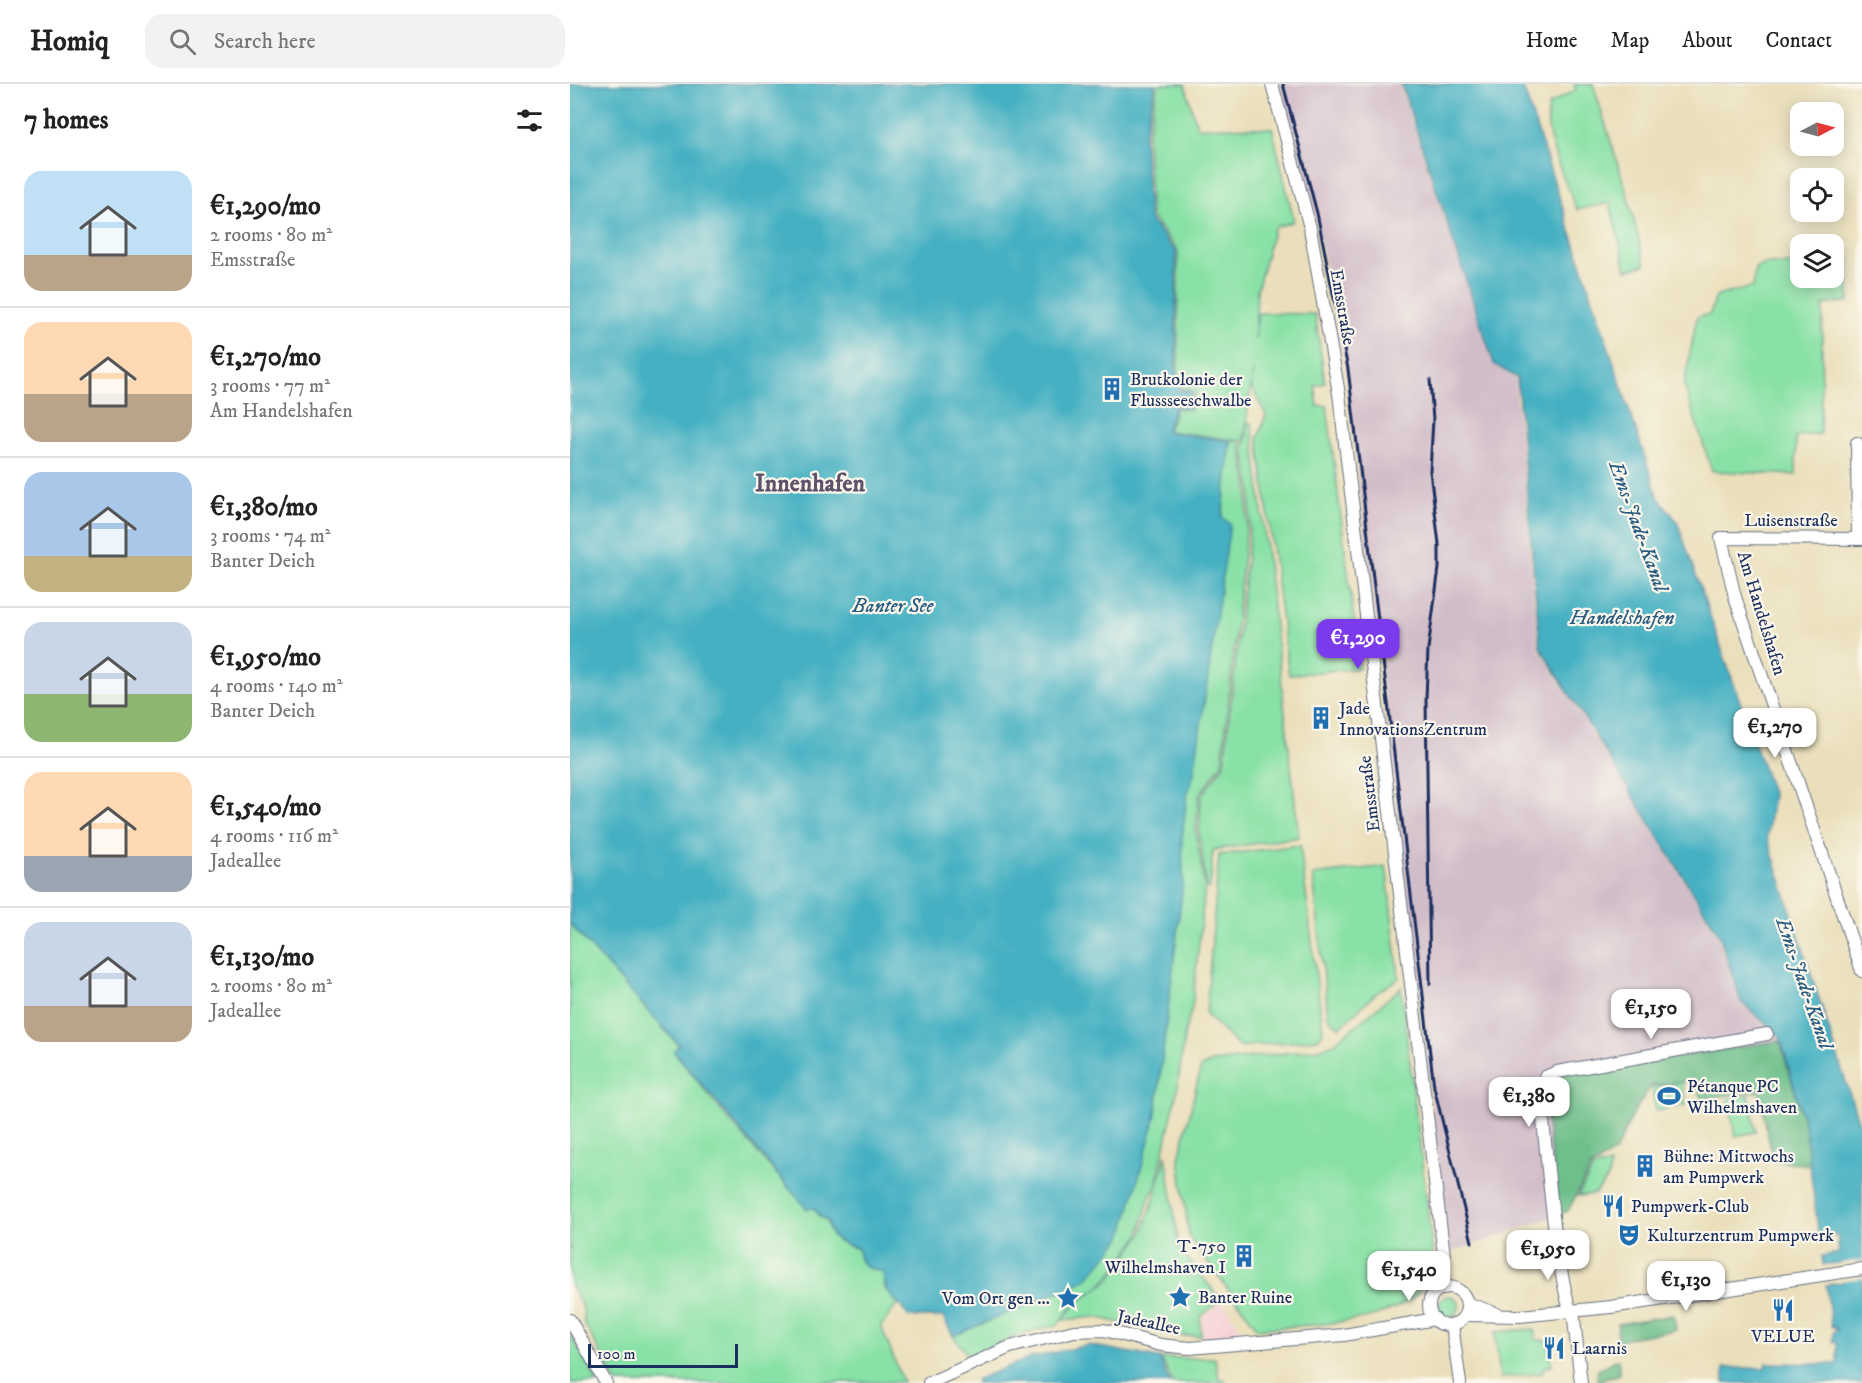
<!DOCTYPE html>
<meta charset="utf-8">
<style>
body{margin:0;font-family:"IM FELL DW Pica",serif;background:#f2f2f2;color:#222;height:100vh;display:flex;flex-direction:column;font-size:22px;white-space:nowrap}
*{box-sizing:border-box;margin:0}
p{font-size:20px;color:#767676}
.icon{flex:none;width:33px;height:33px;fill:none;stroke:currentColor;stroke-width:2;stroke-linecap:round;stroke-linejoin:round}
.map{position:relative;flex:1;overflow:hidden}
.drawer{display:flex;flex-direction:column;background:#fff;width:570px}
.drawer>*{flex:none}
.needle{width:39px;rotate:84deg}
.fabs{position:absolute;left:1220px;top:18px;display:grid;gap:12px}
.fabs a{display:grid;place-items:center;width:54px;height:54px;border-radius:12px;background:#fff;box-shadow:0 3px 15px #0003;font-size:30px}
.scale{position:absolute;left:18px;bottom:15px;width:150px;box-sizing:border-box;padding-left:6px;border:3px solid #1b2f5e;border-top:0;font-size:16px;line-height:21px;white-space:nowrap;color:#1b2f5e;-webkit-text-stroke:4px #fbf7ec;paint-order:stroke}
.price{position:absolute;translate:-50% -51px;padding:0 14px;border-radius:12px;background:#fff;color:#222;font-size:20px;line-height:39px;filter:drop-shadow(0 2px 3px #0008)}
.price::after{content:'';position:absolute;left:50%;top:36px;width:18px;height:14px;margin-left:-9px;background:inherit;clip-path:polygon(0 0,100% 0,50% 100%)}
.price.active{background:#7c3aed;color:#fff}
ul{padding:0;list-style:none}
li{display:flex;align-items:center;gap:18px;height:150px;padding:0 24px}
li+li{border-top:2px solid #e0e0e0}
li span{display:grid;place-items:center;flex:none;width:168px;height:120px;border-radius:18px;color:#555}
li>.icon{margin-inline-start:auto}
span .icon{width:72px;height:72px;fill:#fffc;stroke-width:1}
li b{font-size:26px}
h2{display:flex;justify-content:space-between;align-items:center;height:72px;padding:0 24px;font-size:26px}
header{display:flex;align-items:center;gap:36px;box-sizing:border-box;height:84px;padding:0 30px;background:#fff;border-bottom:2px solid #e0e0e0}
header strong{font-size:28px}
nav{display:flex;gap:33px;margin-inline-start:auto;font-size:21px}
.search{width:420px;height:54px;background:#f2f2f2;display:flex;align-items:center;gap:15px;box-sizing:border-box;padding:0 21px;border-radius:18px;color:#767676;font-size:22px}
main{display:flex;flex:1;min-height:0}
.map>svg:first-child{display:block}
.built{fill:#f6cfd6}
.industrial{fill:#d1bdc9}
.green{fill:#88e1a6;stroke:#528882;stroke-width:1.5}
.forest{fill:#6ebf8b;stroke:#447774;stroke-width:1.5}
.water{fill:#44b0c2;stroke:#307090;stroke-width:1.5}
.pier{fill:#eadfba}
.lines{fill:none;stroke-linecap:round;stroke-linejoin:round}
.minor-casing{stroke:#636d7e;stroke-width:14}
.minor{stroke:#fff;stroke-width:12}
.rail{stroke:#1b2f5e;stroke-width:3}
.labels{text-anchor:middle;stroke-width:4.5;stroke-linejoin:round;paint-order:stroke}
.street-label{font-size:18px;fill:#1b2f5e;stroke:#fbf7ec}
.poi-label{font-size:18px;fill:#1b2f5e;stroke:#fbf7ec;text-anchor:start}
.water-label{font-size:20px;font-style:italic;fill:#295c81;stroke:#fbf7ec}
.district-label{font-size:24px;font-weight:bold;fill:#5e526b;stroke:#fbf7ec}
</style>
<header>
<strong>Homiq</strong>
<div class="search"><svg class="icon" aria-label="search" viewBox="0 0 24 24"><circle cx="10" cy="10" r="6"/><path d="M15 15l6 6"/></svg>Search here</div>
<nav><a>Home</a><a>Map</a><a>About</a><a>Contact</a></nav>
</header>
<main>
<section class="drawer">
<h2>7 homes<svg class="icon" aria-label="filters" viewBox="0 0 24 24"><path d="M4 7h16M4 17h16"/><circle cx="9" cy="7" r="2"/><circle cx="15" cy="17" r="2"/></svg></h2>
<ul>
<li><span style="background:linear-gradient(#bfe0f5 70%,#b9a48a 0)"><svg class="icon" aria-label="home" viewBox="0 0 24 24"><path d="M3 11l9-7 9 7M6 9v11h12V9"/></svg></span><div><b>€1,290/mo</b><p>2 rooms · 80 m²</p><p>Emsstraße</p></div></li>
<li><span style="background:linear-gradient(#ffd9b3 60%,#b9a48a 0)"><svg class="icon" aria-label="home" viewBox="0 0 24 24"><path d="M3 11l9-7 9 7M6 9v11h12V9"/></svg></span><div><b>€1,270/mo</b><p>3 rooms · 77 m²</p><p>Am Handelshafen</p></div></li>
<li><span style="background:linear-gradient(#a9c7e8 70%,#c2b280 0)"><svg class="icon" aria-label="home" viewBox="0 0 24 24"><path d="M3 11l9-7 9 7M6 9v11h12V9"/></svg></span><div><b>€1,380/mo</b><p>3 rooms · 74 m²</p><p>Banter Deich</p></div></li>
<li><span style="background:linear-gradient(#c9d6e8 60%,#8fb573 0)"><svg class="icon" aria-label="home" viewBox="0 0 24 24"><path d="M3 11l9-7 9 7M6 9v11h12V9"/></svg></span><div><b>€1,950/mo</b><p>4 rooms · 140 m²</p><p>Banter Deich</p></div></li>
<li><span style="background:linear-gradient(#ffd9b3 70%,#9aa5b1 0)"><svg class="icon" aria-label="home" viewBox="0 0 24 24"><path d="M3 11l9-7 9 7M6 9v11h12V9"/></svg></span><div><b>€1,540/mo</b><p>4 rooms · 116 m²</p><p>Jadeallee</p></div></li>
<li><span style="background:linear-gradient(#c9d6e8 70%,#b9a48a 0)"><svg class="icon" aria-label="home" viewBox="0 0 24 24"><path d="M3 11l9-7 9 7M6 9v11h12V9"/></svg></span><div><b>€1,130/mo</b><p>2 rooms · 80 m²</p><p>Jadeallee</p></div></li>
</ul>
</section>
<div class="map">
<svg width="1292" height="1299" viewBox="0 0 1292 1299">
<rect width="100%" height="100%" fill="#fbf7ec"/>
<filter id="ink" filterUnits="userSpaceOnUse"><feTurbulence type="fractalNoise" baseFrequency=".0167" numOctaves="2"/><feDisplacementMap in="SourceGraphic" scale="12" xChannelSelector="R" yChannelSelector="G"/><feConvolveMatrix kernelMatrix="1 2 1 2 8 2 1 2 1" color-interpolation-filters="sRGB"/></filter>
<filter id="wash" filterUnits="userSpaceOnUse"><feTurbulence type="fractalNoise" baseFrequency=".008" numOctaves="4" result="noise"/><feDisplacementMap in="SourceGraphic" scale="24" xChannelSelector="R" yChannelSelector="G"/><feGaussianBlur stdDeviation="1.35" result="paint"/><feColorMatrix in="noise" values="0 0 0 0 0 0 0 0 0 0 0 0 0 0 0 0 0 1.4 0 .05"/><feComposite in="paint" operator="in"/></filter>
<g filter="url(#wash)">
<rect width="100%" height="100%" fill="#eadfba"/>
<!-- built -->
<polygon class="built" points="652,1218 672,1246 668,1249 633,1253 632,1234"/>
<!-- industrial -->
<polygon class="industrial" points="710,0 829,0 923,280 945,295 968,563 1147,850 1170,919 1208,952 1210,957 990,990 989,1131 879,1169 775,280 746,137"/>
<!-- green -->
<g class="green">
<polygon points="588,0 615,0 627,43 702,44 724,137 704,144 687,206 685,256 688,229 745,230 755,299 745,302 748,322 757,322 790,584 719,591 688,354 696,331 681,302 683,287 674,357 598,347 606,324 621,326 625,307 611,304 608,294 608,167 581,132 577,52"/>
<path d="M1004 0H1023L1058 113 1075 181 1056 186 1040 119 1007 126C997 100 969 46 980 20L1006 6Z"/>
<polygon points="1263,172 1279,173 1279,217 1253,221 1250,350 1226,352 1226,391 1142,387 1114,301 1127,233 1140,230 1146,212 1183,203 1185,184 1195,180 1230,180 1230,194 1263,194"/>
<polygon points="678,338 682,339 729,753 643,766 640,805 637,804 629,750 631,712 654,681 679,453 681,405 673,360 676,359"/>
<polygon points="661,357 670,357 678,402 677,439 652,680 629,711 626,748 635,803 622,924 615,947 607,1008 586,1102 579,1115 569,1152 540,1192 527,1205 507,1216 488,1241 458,1248 398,1271 383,1252 516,1196 585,1035 613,799 612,753 617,711 624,689"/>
<polygon points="730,761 753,948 748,955 669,963 636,930 649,771"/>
<polygon points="816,782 829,894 805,910 770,943 764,940 758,932 743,791"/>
<path d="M0 840 109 962 104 968 154 1030 237 1125 243 1124 250 1133 257 1137C258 1155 272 1160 288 1165 289 1183 297 1184 313 1188L315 1205 328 1220 311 1242 333 1298 47 1299 14 1239 13 1224 0 1200Z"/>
<path d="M831 904 862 1162C862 1169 864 1178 862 1185 848 1244 735 1240 688 1245L619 1153 609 1074 631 983 642 978 749 965 763 960Z"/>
<polygon points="1112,998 1116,1021 1086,1027 1082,1004"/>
<polygon points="1179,1011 1186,1048 1165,1052 1158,1015"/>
<polygon points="596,1071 609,1164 651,1216 630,1233 631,1252 607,1252 525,1233 492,1236 507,1219 540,1195 572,1150 585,1112"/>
<polygon points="1040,1081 1038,1094 1025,1110 1008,1112 1023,1084"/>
<circle cx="879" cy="1222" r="10"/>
<polygon points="964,1245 966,1256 978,1256 982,1282 973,1283 973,1289 930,1294 925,1248"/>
<polygon points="0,1249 28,1299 0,1299"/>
<polygon points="591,1274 645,1274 649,1295 654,1295 655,1299 603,1299"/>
</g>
<!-- forest -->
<g class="forest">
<polygon points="1210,957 1235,1042 1240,1081 1203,1077 1189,1007 1131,1015 1125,996 1081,1002 1064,1028 1045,1068 1021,1083 998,1127 989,1131 974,1014 978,996 990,990"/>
<polygon points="1104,1231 1106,1246 1052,1255 1051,1267 1046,1267 1048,1240"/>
<polygon points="1045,1276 1049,1276 1049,1291 1033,1294 1032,1299 1027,1297 1028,1286"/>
</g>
<!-- water -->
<g class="water">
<path d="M0 0H586L574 52 579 134 606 168V293L609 306 622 308 620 324 605 322 596 348 661 357 652 433 660 440 624 689 617 711 612 753 613 799 585 1035 552 1153 516 1196 383 1252 373 1233H339L316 1205 313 1188C297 1184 289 1182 288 1164 273 1160 258 1155 258 1137L251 1133 244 1124 237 1125 104 967 109 961 0 840Z"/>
<polygon points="831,0 952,0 1088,413 1107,437 1203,712 1197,753 1292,1048 1292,1299 1154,1299 1154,1284 1195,1284 1196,1279 1267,1280 1267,1259 1263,1258 1263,1248 1268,1245 1261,1242 1256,1201 1273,1198 1271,1179 1253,1181 1252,1172 1269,1169 1267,1150 1249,1154 1235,1042 1210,952 1171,918 1149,850 970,563 947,294 924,280"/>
<polygon points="518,1261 589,1274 600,1299 406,1299 407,1295 460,1274"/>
</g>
<!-- pier -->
<polygon class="pier" points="1292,1176 1292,1194 1255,1199 1270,1195 1268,1182 1253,1184 1252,1182"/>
</g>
<g filter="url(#ink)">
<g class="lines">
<!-- minor casing -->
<g class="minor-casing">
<g id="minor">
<polyline points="702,0 740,144 769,310 874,1171 873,1205"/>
<polyline points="1287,359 1288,455"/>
<polyline points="1292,455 1151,454 1165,513 1292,887"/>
<circle cx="878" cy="1222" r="19"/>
<polyline points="897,1219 927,1230"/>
<polyline points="1003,1226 1011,1299"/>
<path d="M1000 1227C987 1177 982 1126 977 1076 974 1048 970 1020 975 993L987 988 1197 950"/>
<polyline points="895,1231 950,1232 1041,1223 1292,1185"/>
<polyline points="0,1236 36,1299"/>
<polyline points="882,1241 890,1299"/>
<polyline points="359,1299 440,1263 504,1247 534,1246 591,1261 620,1264 774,1251 865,1235"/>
</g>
</g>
<!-- minor -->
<use href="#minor" class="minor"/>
<!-- rail -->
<g class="rail">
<polyline points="713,0 747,129 778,285 864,1003 902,1158"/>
<polyline points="860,296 863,336 860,387 869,460 869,484 858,565 856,615 860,900"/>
</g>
</g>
</g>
<!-- icons -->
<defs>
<g id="building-bare" transform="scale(1.8)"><path d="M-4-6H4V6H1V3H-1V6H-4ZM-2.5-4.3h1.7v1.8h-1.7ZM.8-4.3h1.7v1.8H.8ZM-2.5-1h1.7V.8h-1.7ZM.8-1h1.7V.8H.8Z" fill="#1f6fb2" stroke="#fbf7ec" stroke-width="2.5" paint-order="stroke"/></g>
<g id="stadium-bare" transform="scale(1.8)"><path d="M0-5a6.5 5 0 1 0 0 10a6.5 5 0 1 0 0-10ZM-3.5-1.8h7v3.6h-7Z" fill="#1f6fb2" stroke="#fbf7ec" stroke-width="2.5" paint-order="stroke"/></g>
<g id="restaurant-bare" transform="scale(1.8)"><path d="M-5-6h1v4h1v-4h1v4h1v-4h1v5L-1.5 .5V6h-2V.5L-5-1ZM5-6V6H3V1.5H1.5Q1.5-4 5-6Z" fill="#1f6fb2" stroke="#fbf7ec" stroke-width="2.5" paint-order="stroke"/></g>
<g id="theatre-bare" transform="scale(1.8)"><path d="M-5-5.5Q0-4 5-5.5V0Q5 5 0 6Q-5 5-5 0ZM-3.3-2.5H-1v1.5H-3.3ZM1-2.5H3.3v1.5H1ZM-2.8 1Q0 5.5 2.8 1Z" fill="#1f6fb2" stroke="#fbf7ec" stroke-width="2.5" paint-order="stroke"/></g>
<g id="sight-bare" transform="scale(1.8)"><path d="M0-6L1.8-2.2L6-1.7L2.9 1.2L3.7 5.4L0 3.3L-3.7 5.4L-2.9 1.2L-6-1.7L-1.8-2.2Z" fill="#1f6fb2" stroke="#fbf7ec" stroke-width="2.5" paint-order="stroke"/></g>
</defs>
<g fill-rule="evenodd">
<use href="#building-bare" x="542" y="305"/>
<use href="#building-bare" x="751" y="634"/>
<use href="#stadium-bare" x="1099" y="1012"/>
<use href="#building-bare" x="1075" y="1082"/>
<use href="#restaurant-bare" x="1043" y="1122"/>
<use href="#theatre-bare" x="1059" y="1151"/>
<use href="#building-bare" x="674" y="1172"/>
<use href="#sight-bare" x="610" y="1213"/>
<use href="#sight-bare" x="498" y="1214"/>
<use href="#restaurant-bare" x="1213" y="1226"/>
<use href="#restaurant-bare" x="984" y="1264"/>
</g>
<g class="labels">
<!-- street labels -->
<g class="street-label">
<text transform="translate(773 223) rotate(80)" y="6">Emsstraße</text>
<text x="1221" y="442">Luisenstraße</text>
<text transform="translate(1192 529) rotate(73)" y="6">Am Handelshafen</text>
<text transform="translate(799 710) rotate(-97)" y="6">Emsstraße</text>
<text transform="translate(579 1238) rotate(12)" y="6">Jadeallee</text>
</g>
<!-- poi labels -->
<g class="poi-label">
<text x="560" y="301">Brutkolonie der<tspan x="560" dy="21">Flussseeschwalbe</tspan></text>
<text x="769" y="630">Jade<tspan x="769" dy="21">InnovationsZentrum</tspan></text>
<text x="1117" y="1008">Pétanque PC<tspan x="1117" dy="21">Wilhelmshaven</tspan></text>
<text x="1093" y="1078">Bühne: Mittwochs<tspan x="1093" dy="21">am Pumpwerk</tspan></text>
<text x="1061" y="1128">Pumpwerk-Club</text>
<text x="1077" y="1157">Kulturzentrum Pumpwerk</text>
<text x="656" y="1168" text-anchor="end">T-750<tspan x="656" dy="21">Wilhelmshaven I</tspan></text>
<text x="628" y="1219">Banter Ruine</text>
<text x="480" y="1220" text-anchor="end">Vom Ort gen ...</text>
<text x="1213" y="1258" text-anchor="middle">VELUE</text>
<text x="1002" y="1270">Laarnis</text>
</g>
<!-- water labels -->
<g class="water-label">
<text transform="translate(1069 442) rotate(70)" y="7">Ems-Jade-Kanal</text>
<text x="323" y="528">Banter See</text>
<text x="1052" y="540">Handelshafen</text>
<text transform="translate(1235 899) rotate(71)" y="7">Ems-Jade-Kanal</text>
</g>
<!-- district labels -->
<g class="district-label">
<text x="240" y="407">Innenhafen</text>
</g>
</g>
</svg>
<div class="fabs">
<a><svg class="needle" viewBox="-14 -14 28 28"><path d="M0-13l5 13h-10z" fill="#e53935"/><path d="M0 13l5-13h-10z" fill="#767676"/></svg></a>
<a><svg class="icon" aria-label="locate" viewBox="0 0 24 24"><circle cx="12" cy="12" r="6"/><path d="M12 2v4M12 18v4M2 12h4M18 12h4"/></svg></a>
<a><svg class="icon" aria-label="layers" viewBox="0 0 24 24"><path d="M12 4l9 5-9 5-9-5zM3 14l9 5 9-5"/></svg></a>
</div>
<div class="scale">100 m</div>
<b class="price active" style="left:788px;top:586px">€1,290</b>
<b class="price" style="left:1205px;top:675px">€1,270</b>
<b class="price" style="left:1081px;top:956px">€1,150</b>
<b class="price" style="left:959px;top:1044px">€1,380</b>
<b class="price" style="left:978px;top:1197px">€1,950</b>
<b class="price" style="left:839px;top:1218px">€1,540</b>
<b class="price" style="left:1116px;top:1228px">€1,130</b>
</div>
</main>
